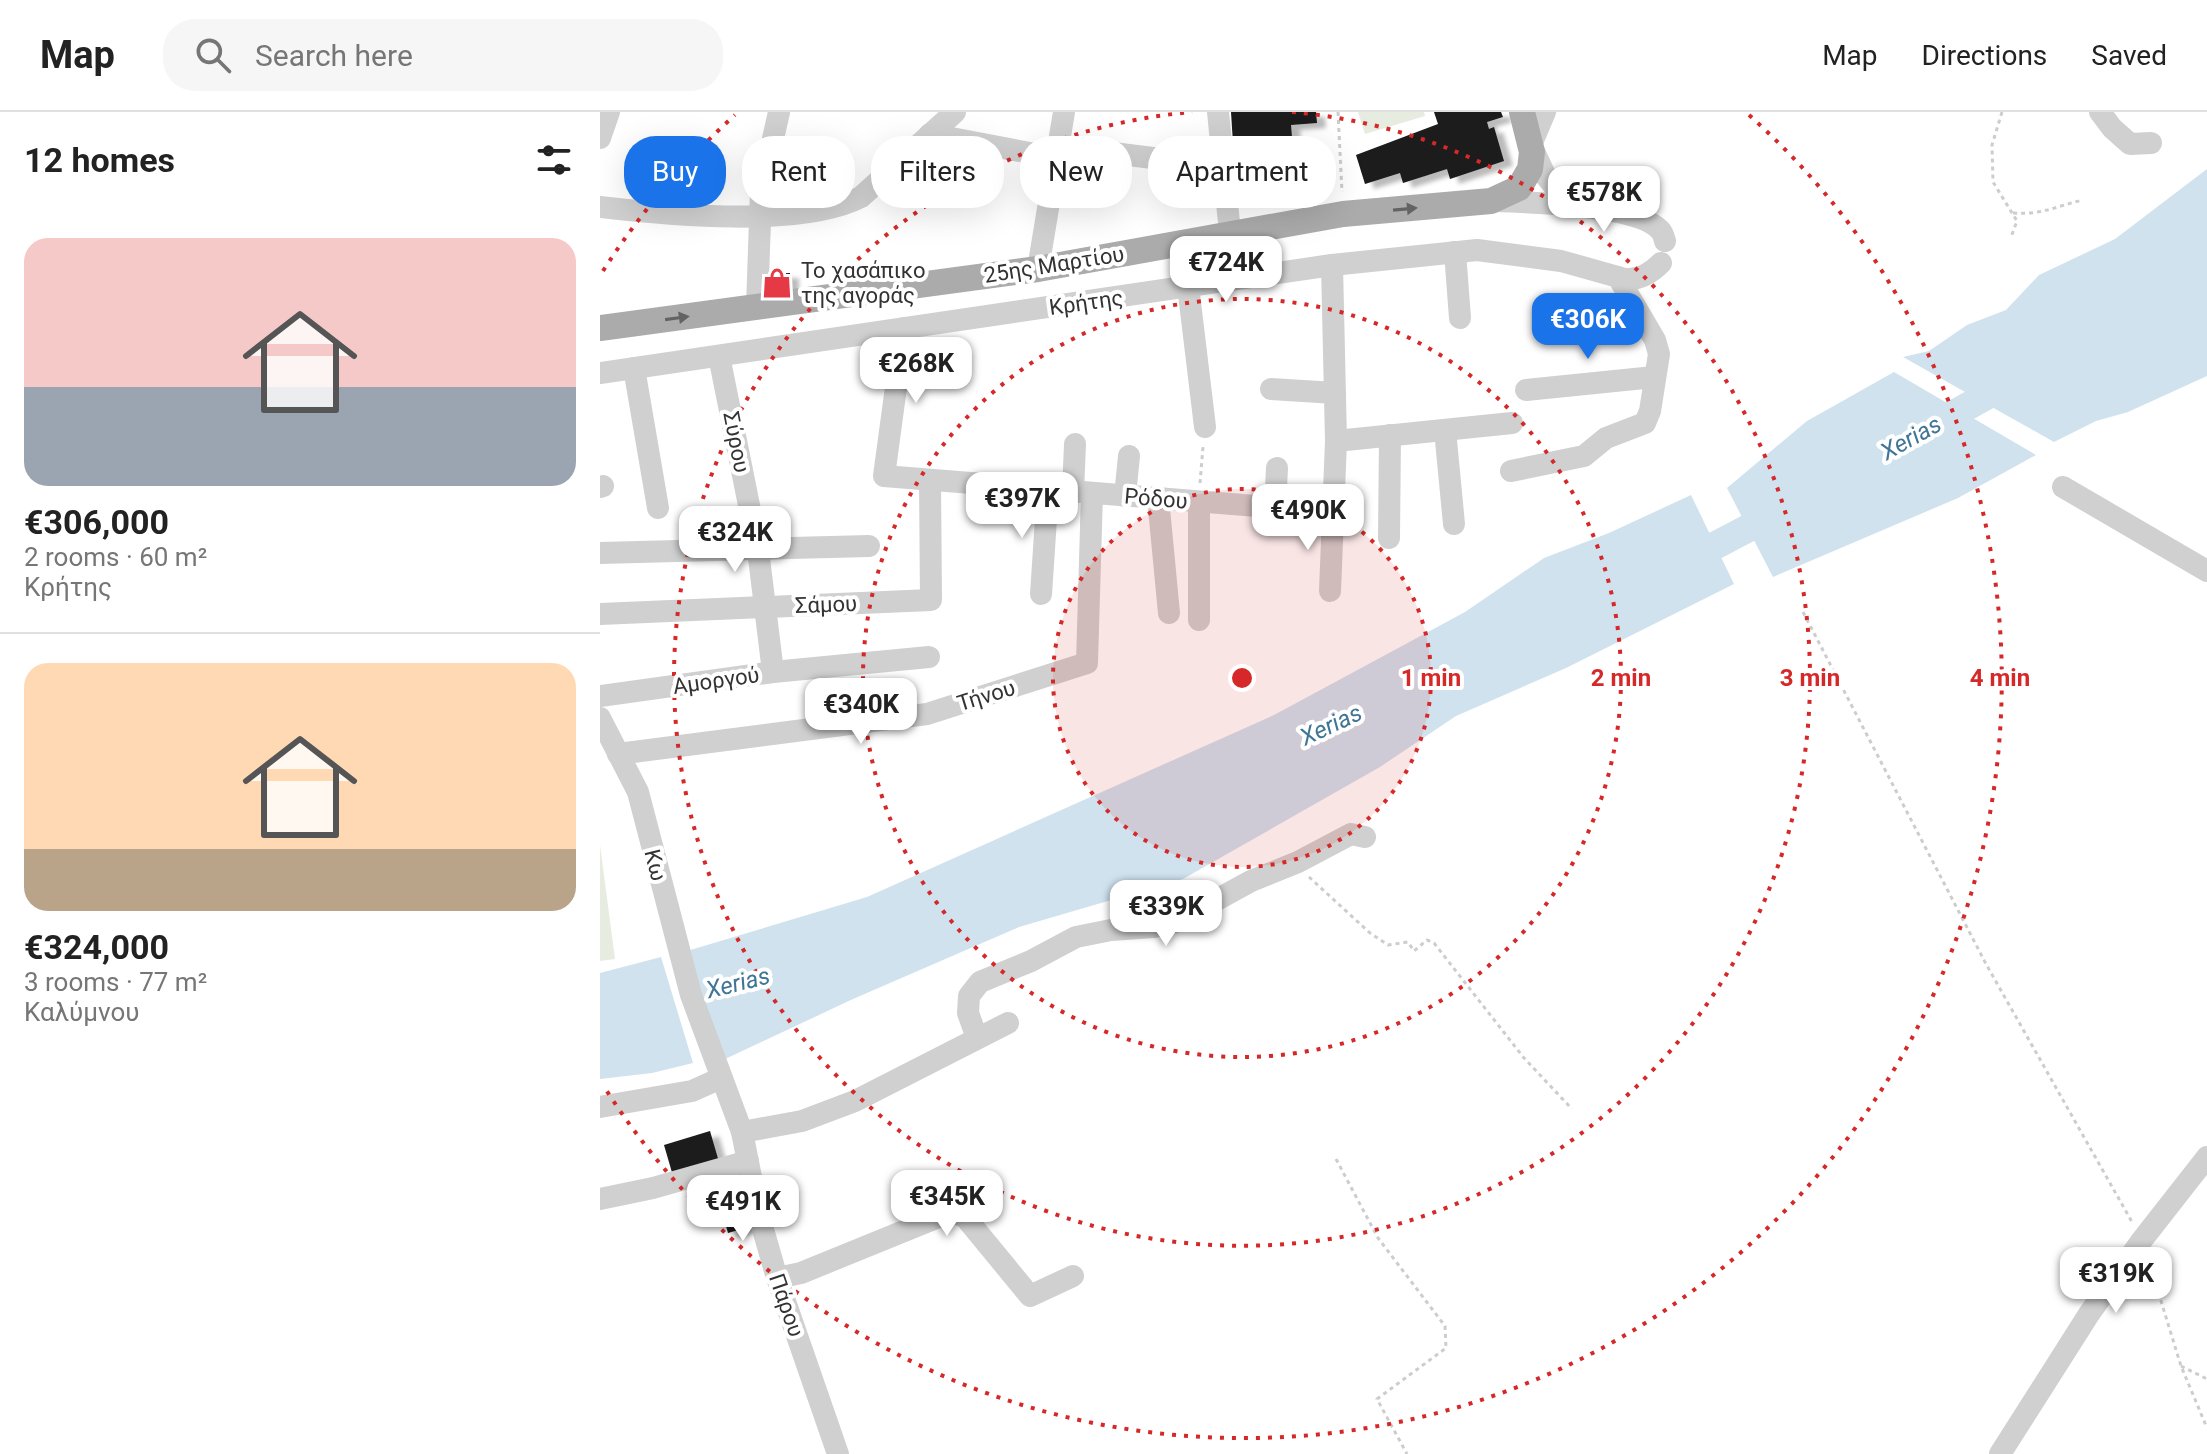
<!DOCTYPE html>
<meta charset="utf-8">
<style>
body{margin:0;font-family:Roboto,sans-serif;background:#f6f6f6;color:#222;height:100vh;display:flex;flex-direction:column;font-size:30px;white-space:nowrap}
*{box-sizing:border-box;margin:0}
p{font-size:26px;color:#767676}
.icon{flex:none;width:44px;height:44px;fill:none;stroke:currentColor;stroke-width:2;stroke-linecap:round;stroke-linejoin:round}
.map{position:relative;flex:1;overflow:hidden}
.sheet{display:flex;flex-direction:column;background:#fff;width:600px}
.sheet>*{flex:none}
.guide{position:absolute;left:24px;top:24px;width:760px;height:72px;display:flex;gap:16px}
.price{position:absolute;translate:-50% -68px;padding:0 18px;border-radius:16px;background:#fff;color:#222;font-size:26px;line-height:52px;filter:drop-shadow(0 2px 4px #0008)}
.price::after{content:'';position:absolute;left:50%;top:48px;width:24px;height:18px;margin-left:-12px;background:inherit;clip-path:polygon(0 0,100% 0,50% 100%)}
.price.current{background:#1a73e8;color:#fff}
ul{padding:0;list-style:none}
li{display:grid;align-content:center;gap:16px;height:424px;padding:0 24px}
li+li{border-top:2px solid #e0e0e0}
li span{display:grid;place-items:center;height:248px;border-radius:24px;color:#555}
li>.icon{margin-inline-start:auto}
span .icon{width:144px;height:144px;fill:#fffc;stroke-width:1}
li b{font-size:34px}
h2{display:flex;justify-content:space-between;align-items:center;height:96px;padding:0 24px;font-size:34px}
.tag{padding:0 28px;border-radius:32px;background:#fff;box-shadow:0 8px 32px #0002;font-size:28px;line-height:72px}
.tag.current{background:#1a73e8;color:#fff}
header{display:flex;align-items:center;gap:48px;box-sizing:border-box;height:112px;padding:0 40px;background:#fff;border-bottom:2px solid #e0e0e0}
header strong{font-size:38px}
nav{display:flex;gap:44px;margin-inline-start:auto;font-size:28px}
.search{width:560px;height:72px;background:#f6f6f6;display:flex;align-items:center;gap:20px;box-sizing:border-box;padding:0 28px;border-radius:32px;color:#767676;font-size:30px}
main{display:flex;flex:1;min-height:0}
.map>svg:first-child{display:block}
.green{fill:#e6ecdf}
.water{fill:#cfe2ee}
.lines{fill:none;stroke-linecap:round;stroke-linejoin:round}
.river{stroke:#cfe2ee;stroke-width:28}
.building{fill:#1a1a1a;filter:url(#shadow)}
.path{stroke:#cdcdcd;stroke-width:3;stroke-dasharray:4 4;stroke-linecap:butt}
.minor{stroke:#d0d0d0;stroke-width:22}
.major{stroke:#ababab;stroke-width:26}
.oneway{fill:#636363}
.ring{fill:none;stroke:#d62828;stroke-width:4;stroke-dasharray:4 8}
.labels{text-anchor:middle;stroke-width:8;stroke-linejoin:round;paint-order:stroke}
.street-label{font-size:22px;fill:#333;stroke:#fff}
.poi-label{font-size:22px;fill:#333;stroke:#fff;text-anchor:start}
.water-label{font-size:24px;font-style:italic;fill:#3f7597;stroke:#fff}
.centre{fill:#d62828;stroke:#fff;stroke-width:4}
.ring-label{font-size:24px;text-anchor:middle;font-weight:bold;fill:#d62828;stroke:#fff;stroke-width:8;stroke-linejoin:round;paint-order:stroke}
</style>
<header>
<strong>Map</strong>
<div class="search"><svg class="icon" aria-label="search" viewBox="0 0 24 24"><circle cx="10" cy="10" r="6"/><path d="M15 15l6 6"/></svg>Search here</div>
<nav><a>Map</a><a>Directions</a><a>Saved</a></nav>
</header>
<main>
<section class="sheet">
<h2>12 homes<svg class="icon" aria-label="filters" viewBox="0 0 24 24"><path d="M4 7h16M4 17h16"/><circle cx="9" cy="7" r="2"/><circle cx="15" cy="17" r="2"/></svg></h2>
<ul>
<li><span style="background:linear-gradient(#f6c9c9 60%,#9aa5b1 0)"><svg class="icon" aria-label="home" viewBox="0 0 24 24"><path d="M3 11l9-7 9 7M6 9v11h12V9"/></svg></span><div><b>€306,000</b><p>2 rooms · 60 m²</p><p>Κρήτης</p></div></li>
<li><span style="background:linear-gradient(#ffd9b3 75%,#b9a48a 0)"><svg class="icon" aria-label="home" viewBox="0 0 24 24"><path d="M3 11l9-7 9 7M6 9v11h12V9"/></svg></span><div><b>€324,000</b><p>3 rooms · 77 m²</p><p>Καλύμνου</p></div></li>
</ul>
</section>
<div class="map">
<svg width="1607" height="1342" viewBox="0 0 1607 1342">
<defs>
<filter id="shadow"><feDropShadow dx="9" dy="5" stdDeviation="2" flood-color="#0004"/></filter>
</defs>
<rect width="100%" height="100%" fill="#fff"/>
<!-- green -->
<g class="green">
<polygon points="758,0 824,0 825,4 765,22"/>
<polygon points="0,733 15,847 0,849"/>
</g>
<!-- water -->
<g class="water">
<polygon points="1607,57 1607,264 1528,300 1496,309 1454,330 1303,245 1329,239 1367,213 1406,198 1439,163 1515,127"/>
<polygon points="1294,260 1436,343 1358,386 1173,465 1127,376 1207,309"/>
<polygon points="1091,383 1134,472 966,556 856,604 780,655 583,767 419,815 253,887 123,948 87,839 267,785 674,603 865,500 944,446 1009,421"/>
<polygon points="61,845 93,951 52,961 0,967 0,861"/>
</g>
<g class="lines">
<!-- river -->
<g class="river">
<polyline points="1327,317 1413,269"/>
<polyline points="1082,451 1179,400"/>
</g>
</g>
<!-- building -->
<g class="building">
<polygon points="631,0 716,0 717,11 691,13 694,50 684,62 657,64 658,77 636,79"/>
<polygon points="834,0 901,0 903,5 887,10 889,17 894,15 904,49 850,67 847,57 803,71 800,61 765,72 756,43 838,12"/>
<polygon points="190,161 190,179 165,180 164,162"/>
<polygon points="110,1019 119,1050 73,1064 64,1033"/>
<polygon points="140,1056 148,1084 130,1090 126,1076 109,1081 105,1067"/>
<polygon points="149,1086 156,1113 128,1121 120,1094"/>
</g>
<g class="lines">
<!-- path -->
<g class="path">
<polyline points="738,0 742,80"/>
<polyline points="1402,0 1392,33 1393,70 1417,109 1411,125"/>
<path d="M1413 101C1443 103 1456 94 1483 88"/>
<polyline points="600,371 603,335"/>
<polyline points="1203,500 1386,852 1532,1110"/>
<polyline points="709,765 770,821 788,833 808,830 814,839 827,828 834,831 924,946 972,997"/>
<polyline points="736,1047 778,1126 845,1214 846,1236 777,1287 807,1342"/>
<polyline points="1549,1150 1581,1254 1607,1316"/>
<polyline points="1581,1254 1607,1267"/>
</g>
<!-- minor -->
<g class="minor">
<polyline points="618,0 630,121"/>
<polyline points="945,0 931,33 945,63 968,91"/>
<polyline points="1500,0 1512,16 1530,32 1551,31"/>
<polyline points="330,22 456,46"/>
<polyline points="0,26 9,0"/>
<polyline points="513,41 624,55"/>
<path d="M893 89C927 90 1038 93 1060 118 1063 121 1064 125 1065 129"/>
<path d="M0 95C68 103 201 116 261 85L355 0"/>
<polyline points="855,140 860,206"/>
<polyline points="438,157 464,0"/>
<path d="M1018 165C1035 171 1049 163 1061 151"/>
<polyline points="588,174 605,315"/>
<polyline points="157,195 161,80 179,0"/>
<polyline points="304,216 284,364 731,400"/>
<polyline points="119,244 158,438 173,560"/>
<polyline points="34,256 58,396"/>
<polyline points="0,261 732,153 877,138 961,149 1018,165 1055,228 1059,242 1050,299 1045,311 1006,326 984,344 911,359"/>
<polyline points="671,277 735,281"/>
<polyline points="926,278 1054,265"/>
<polyline points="845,318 854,412"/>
<polyline points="736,329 912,311"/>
<polyline points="0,375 3,374"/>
<polyline points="1463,375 1607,459"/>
<polyline points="473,379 475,332"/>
<polyline points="525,384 529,344"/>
<polyline points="558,386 569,501"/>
<polyline points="599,390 599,508"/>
<polyline points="675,396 677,356"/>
<polyline points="789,426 790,323"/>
<polyline points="0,441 269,434"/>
<polyline points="730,479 736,329 732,153"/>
<polyline points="441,482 448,377"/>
<polyline points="0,502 331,488 330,368"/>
<polyline points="0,584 173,560 329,545"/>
<polyline points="0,606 38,680 91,883 142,1020 158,1100 177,1166 238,1342"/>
<polyline points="18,642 327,602 487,551 492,381"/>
<polyline points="377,926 368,901 369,884 380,870 431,849 476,825 511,818 554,815 578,809 651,769 698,750 751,722 765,725"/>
<polyline points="0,995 92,979 121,966"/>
<polyline points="142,1020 202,1009 255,989 408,911"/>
<polyline points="0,1087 53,1076 148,1049"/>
<polyline points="177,1166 201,1161 341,1104 354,1101 365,1105 430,1184 473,1164"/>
<polyline points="1400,1342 1489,1202 1542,1128 1607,1045"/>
</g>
<!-- major -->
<polyline class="major" points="0,216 438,157 743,102 891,89 919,76 930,57 932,40 922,0"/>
</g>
<!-- one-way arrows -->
<defs><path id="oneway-solid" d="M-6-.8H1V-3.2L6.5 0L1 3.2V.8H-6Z" transform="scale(2)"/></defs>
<g class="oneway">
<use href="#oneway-solid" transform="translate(805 97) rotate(-5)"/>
<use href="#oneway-solid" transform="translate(77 206) rotate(-8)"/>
</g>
<!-- distance rings -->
<circle cx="642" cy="566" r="189" fill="#d62828" fill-opacity=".12"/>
<g class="ring">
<circle cx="642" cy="566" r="189"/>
<circle cx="642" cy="566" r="379"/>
<path d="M692 0A568 568 0 1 1 592 0"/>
<path d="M3 159A758 758 0 0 1 135 3M1149 3A758 758 0 1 1 3 973"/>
</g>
<!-- icons -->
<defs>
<g id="shop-bare" transform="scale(2.4)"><path d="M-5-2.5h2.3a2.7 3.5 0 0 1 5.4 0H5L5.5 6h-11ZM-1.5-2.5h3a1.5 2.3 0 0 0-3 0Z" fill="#e63946" stroke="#fff" stroke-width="2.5" paint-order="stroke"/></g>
</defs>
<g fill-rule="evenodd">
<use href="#shop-bare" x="177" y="171"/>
</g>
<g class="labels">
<!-- street labels -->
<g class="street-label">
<text transform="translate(454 152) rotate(-9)" y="8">25ης Μαρτίου</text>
<text transform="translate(486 190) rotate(-8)" y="8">Κρήτης</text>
<text transform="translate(137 330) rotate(79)" y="8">Σύρου</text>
<text transform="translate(556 386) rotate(5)" y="8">Ρόδου</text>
<text transform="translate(226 492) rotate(-2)" y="8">Σάμου</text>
<text transform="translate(116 568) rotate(-8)" y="8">Αμοργού</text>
<text transform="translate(386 583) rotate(-17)" y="8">Τήνου</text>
<text transform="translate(56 753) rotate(76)" y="8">Κω</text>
<text transform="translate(187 1193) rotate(71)" y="8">Πάρου</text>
</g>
<!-- poi labels -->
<g class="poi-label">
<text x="201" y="166">Το χασάπικο<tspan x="201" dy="25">της αγοράς</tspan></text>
</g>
<!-- water labels -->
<g class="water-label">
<text transform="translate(1311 326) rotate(-29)" y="8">Xerias</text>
<text transform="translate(731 613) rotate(-25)" y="8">Xerias</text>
<text transform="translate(138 871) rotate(-14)" y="8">Xerias</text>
</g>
</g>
<circle cx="642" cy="566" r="12" class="centre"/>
<g class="ring-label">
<text x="831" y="574">1 min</text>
<text x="1021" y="574">2 min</text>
<text x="1210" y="574">3 min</text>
<text x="1400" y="574">4 min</text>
</g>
</svg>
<b class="price" style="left:1004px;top:122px">€578K</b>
<b class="price" style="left:626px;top:192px">€724K</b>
<b class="price current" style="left:988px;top:249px">€306K</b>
<b class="price" style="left:316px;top:293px">€268K</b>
<b class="price" style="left:422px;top:428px">€397K</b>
<b class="price" style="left:708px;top:440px">€490K</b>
<b class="price" style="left:135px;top:462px">€324K</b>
<b class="price" style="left:261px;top:634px">€340K</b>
<b class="price" style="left:566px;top:836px">€339K</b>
<b class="price" style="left:347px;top:1126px">€345K</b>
<b class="price" style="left:143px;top:1131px">€491K</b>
<b class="price" style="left:1516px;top:1203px">€319K</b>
<div class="guide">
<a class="tag current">Buy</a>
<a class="tag">Rent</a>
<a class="tag">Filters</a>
<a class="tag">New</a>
<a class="tag">Apartment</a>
</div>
</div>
</main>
